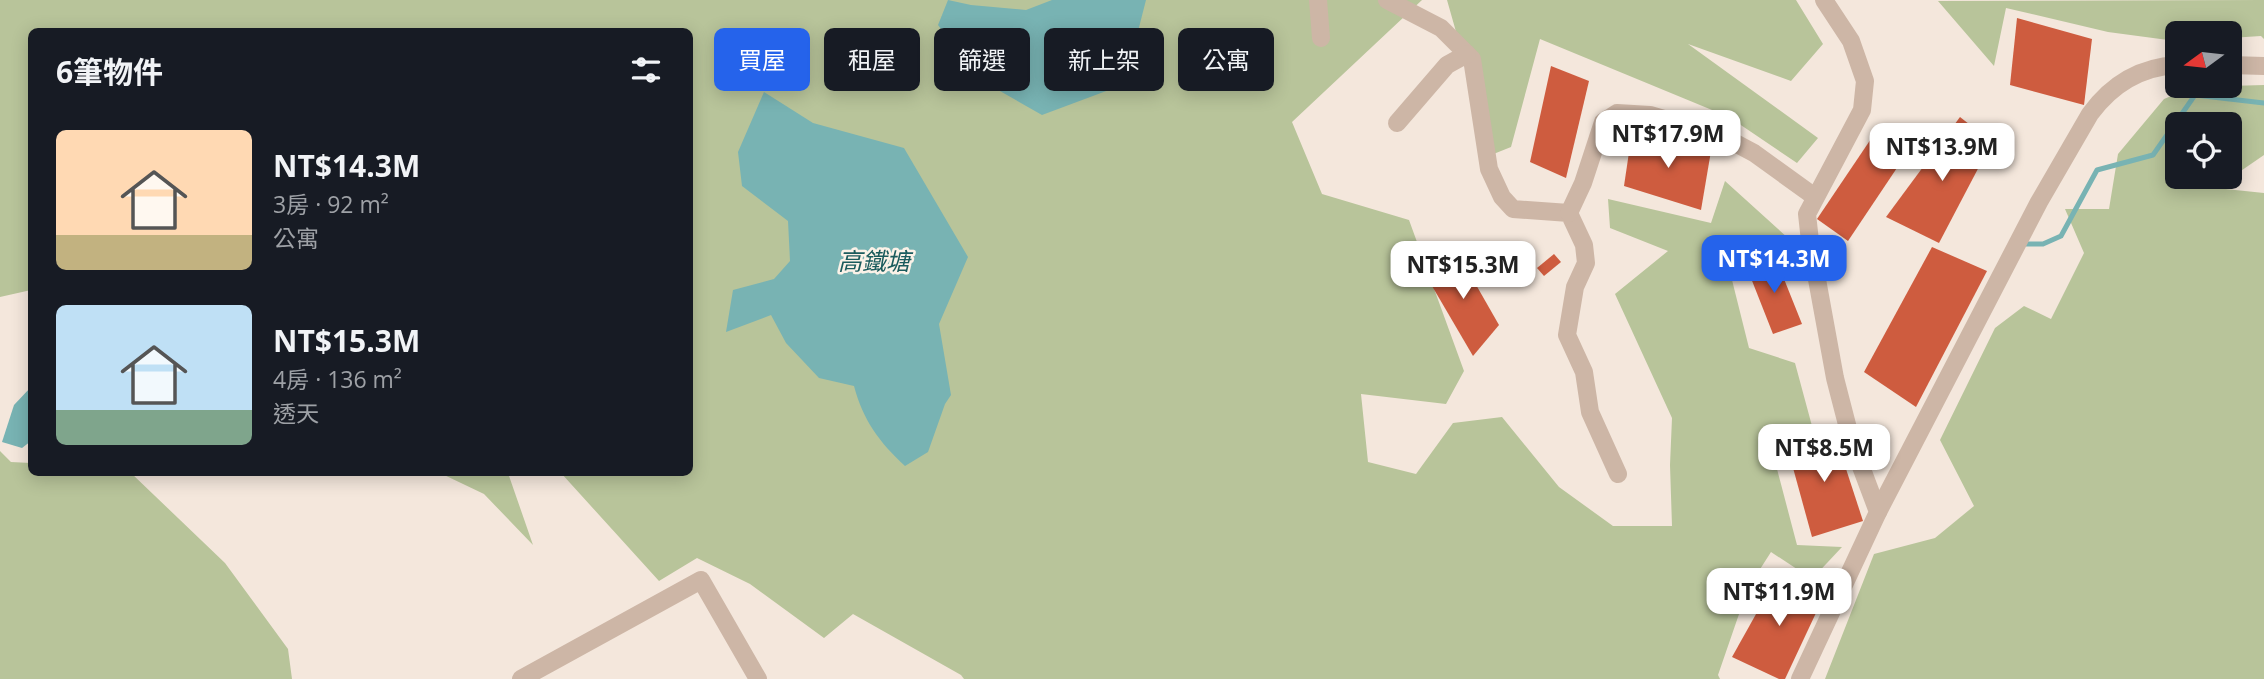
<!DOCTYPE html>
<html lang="zh-TW">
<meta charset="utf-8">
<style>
body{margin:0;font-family:"Open Sans","Noto Sans TC",sans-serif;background:#242831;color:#f1f3f6;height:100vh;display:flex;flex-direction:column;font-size:26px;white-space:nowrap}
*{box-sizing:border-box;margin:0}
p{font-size:23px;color:#9ea1a6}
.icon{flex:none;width:38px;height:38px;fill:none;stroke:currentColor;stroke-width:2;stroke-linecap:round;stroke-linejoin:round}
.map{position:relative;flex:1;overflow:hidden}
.side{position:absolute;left:28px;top:28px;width:665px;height:448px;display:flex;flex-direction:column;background:#171b24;border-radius:10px;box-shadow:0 4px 18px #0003}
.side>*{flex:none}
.top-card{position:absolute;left:714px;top:28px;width:665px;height:63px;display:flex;gap:14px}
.needle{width:46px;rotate:255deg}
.buttons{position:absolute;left:2165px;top:21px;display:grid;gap:14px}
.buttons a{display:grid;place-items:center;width:77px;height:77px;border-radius:10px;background:#171b24;box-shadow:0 4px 18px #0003;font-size:35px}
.price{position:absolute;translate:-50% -60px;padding:0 16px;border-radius:14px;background:#fff;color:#222;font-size:23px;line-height:46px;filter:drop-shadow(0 2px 4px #0008)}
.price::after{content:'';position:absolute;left:50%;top:42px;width:21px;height:16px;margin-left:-10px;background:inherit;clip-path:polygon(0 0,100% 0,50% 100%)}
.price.active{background:#2563eb;color:#fff}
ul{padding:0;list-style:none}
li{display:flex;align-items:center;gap:21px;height:175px;padding:0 28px}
li span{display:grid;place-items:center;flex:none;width:196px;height:140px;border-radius:10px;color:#555}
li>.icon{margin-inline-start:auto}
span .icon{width:84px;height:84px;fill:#fffc;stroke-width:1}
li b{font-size:30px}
h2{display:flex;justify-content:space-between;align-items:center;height:84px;padding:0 28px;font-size:30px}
.chip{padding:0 24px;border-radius:10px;background:#171b24;box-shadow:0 4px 18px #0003;font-size:24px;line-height:63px}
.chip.active{background:#2563eb;color:#fff}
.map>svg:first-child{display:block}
.green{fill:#b8c49a;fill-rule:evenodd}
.water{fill:#78b3b3}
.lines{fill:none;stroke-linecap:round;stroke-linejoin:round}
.stream{stroke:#78b3b3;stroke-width:5}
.building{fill:#ce5c3f}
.minor{stroke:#cdb6a6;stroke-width:18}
.labels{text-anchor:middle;stroke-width:5;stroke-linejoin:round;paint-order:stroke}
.water-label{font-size:24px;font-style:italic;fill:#1a5b5d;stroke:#fbf2e8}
</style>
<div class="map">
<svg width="2264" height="679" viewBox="0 0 2264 679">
<rect width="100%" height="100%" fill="#f4e7dc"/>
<!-- green -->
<g class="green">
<polygon points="0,0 1422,0 1292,122 1322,194 1409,220 1464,371 1446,404 1361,394 1368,462 1416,474 1453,423 1502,417 1559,487 1613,526 1672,526 1670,465 1672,418 1615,294 1668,251 1610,228 1608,199 1711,223 1725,181 1789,239 1725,252 1749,348 1795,363 1812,426 1772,450 1797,545 1842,547 1812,579 1771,552 1748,588 1718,675 1720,679 964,679 961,675 853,614 824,638 750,584 697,558 659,581 561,473 690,472 690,32 32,32 31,290 0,297"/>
<polygon points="1447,0 1796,0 1823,44 1791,81 1688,44 1818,138 1797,163 1729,117 1540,39 1511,147 1491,155"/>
<polygon points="2264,0 2264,39 2261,36 2230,38 2230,33 2177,33 2177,40 2168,40 2108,32 2006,8 1994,66 1938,1"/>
<path d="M2264 85V155L2216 188 2264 193V679H1825L1874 554 1935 538 1974 506 1940 440 1995 328 2024 306 2051 319 2084 253 2065 209H2109L2118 154 2164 99 2193 87ZM2230 124V177H2177V124Z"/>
<polygon points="0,451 11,462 31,463 32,472 131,473 225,563 288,649 292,679 0,679"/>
<polygon points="440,473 508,473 533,545 484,494"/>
</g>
<!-- water -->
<g class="water">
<polygon points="948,0 971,5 1026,10 1052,0 1146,0 1134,47 1117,87 1042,115 977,78 938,25"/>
<path d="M764 92 813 123 904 148 968 257 939 324 951 395 945 404 928 452 905 466C879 442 863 420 854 386L819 378 786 343 771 315 726 332 733 290 774 279 790 261 788 221 742 186 738 152Z"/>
<polygon points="31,387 31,441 22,448 2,442 14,405"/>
</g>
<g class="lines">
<!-- stream -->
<polyline class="stream" points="2024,244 2043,244 2061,236 2097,170 2153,155 2195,95 2264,103"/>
</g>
<!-- building -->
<g class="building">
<polygon points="2017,18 2092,39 2084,105 2010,85"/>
<polygon points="1551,66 1589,81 1566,178 1530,162"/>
<polygon points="1960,117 1992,142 1939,243 1886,217"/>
<polygon points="1879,127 1913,144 1848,241 1817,219"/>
<polygon points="1632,132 1711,151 1701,210 1624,186"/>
<polygon points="1932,247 1987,271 1916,407 1864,372"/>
<polygon points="1455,248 1499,325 1473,356 1425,274"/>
<polygon points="1554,254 1561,262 1544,276 1537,268"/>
<polygon points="1774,254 1802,324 1773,334 1747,268"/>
<polygon points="1833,429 1863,521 1812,537 1787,446"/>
<polygon points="1779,573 1823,598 1785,679 1779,679 1732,657"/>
</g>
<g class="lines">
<!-- minor -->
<g class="minor">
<polyline points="1318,0 1321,38"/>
<polyline points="1387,0 1441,28 1472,59 1489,169 1502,197 1513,209 1569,213 1584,245 1586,263 1575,287 1567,335 1584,372 1590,412 1618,474"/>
<polyline points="2230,65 2264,66"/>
<polyline points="1397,123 1447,65 1467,54"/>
<polyline points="1569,213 1583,183 1603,122 1617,113 1650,115 1722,136 1754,153 1815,197"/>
<path d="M1878 512 2039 202 2090 114C2112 84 2140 67 2177 65"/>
<polyline points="521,679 701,580 758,679"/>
<polyline points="1800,679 1878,512 1851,440 1835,378 1810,241 1807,214 1862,110 1865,81 1851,41 1824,0"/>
</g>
</g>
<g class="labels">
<!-- water labels -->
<g class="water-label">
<text x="874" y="270">高鐵塘</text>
</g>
</g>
</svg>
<div class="buttons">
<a><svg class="needle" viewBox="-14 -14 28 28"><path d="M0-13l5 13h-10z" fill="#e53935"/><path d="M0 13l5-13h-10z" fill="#9ea1a6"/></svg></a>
<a><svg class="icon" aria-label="locate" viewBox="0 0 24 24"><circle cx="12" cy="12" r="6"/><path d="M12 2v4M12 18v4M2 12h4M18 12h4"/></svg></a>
</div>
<b class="price" style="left:1668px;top:170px">NT$17.9M</b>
<b class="price" style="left:1942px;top:183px">NT$13.9M</b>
<b class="price active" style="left:1774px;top:295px">NT$14.3M</b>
<b class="price" style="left:1463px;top:301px">NT$15.3M</b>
<b class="price" style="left:1824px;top:484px">NT$8.5M</b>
<b class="price" style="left:1779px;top:628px">NT$11.9M</b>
<div class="top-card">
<a class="chip active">買屋</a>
<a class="chip">租屋</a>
<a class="chip">篩選</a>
<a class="chip">新上架</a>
<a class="chip">公寓</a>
</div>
<section class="side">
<h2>6筆物件<svg class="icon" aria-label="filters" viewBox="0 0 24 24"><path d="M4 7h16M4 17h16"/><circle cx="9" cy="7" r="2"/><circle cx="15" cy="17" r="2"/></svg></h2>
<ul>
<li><span style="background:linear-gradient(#ffd9b3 75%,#c2b280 0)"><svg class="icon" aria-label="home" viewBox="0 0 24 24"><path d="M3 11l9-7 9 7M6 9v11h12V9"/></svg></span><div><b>NT$14.3M</b><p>3房 · 92 m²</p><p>公寓</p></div></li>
<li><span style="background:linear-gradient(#bfe0f5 75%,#7fa58c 0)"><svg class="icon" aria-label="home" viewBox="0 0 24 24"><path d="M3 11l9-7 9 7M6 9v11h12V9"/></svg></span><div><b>NT$15.3M</b><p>4房 · 136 m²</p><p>透天</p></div></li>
</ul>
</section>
</div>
